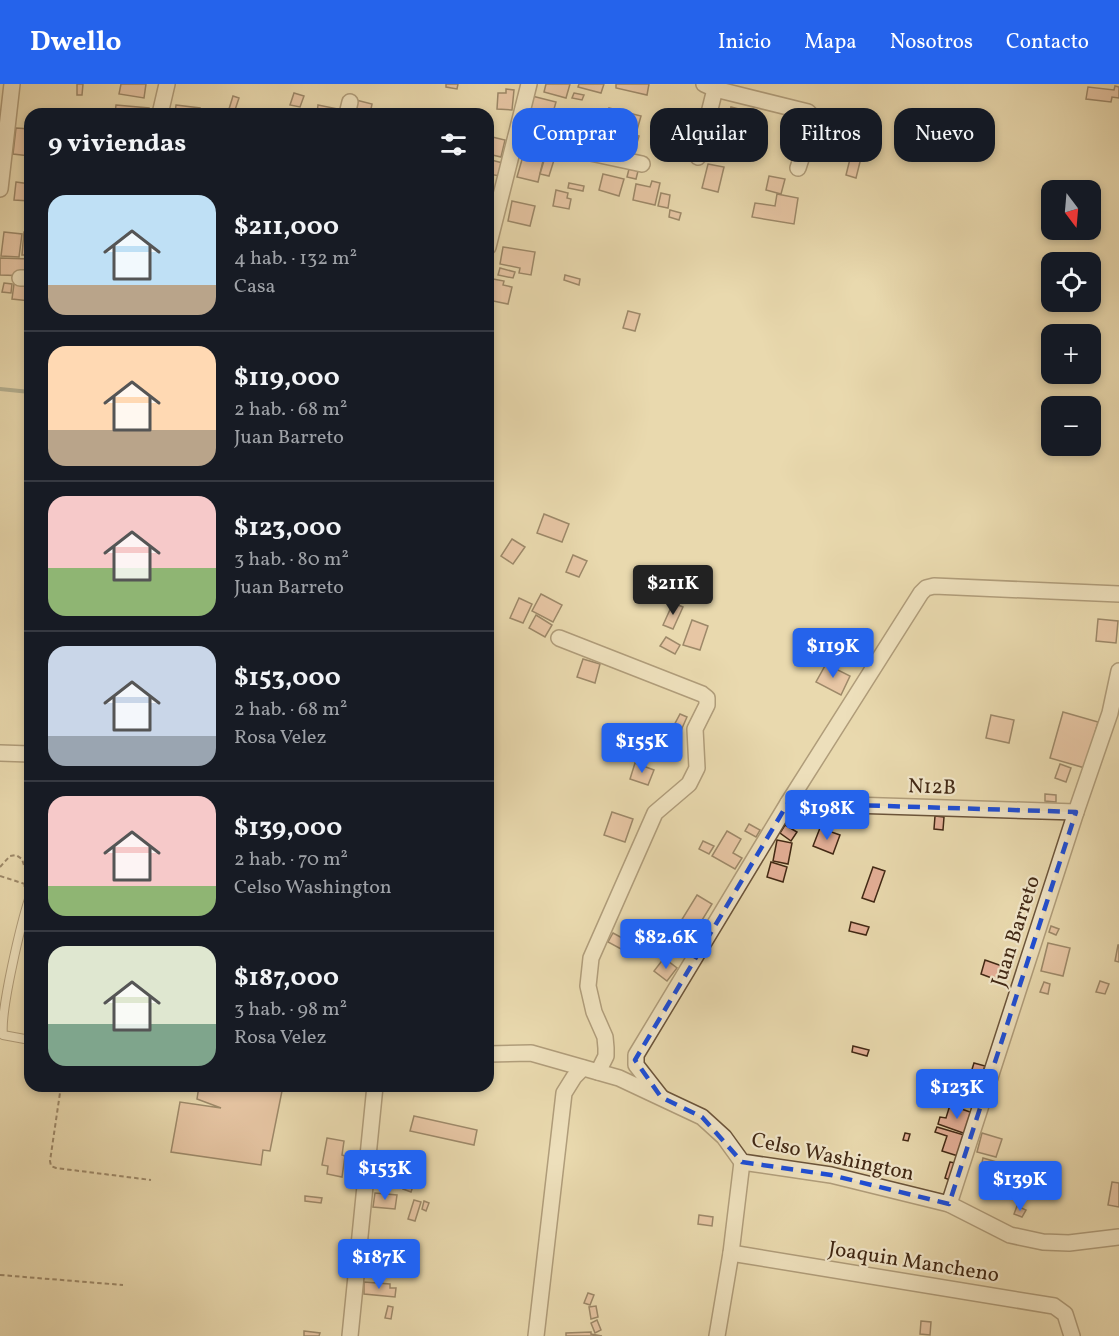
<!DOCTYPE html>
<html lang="es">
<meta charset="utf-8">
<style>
body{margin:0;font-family:Vollkorn,serif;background:#20242c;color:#f1f3f6;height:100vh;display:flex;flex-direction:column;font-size:22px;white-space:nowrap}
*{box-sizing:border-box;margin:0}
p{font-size:20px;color:#9ea1a6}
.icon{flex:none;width:33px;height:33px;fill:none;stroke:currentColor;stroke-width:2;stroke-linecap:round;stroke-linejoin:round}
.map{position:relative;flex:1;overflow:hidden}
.sheet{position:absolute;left:24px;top:24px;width:470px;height:984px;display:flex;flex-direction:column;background:#171b24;border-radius:18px;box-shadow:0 3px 9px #0003}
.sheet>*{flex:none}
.guide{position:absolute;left:512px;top:24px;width:518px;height:54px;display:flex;gap:12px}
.needle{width:39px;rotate:164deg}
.buttons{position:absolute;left:1041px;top:96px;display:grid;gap:12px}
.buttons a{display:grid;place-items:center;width:60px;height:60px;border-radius:12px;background:#171b24;box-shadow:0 3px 9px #0003;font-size:30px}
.price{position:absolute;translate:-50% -51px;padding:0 14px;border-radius:6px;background:#2563eb;color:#fff;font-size:20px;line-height:39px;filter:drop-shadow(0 2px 3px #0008)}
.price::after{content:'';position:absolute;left:50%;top:36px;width:18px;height:14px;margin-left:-9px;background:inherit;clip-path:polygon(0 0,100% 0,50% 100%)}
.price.on{background:#222;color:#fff}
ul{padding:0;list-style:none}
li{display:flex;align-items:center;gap:18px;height:150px;padding:0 24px}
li+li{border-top:2px solid #363941}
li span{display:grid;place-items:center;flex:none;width:168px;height:120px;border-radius:18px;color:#555}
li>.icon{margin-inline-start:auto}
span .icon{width:72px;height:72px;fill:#fffc;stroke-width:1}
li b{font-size:26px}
h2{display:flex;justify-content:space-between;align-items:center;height:72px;padding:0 24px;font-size:26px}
.tag{padding:0 21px;border-radius:18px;background:#171b24;box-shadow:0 3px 9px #0003;font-size:21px;line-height:54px}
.tag.on{background:#2563eb;color:#fff}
header{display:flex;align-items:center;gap:36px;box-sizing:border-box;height:84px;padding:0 30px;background:#2563eb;color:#fff}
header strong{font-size:28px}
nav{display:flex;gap:33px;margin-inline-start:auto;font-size:21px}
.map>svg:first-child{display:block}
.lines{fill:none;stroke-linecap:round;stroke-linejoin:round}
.stream{stroke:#75806f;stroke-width:4}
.building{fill:#e4af97;stroke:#412814;stroke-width:1.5}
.lane-casing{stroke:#6b543a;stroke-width:10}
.street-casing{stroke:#6b543a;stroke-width:18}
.path{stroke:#412814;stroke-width:2;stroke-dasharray:4.5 3;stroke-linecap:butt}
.lane{stroke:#f1e6ca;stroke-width:8}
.street{stroke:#f1e6ca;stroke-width:15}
.marked{fill:none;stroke:#1d4ed8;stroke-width:4.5;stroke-dasharray:12 8;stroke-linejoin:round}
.labels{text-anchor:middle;stroke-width:4.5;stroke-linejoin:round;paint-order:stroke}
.street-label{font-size:21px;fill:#412814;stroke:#f1e6ca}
</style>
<header>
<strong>Dwello</strong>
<nav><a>Inicio</a><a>Mapa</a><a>Nosotros</a><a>Contacto</a></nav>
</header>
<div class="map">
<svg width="1119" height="1252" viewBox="0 0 1119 1252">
<rect width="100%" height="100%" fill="#e9d9ae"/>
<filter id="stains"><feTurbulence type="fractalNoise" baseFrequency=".00333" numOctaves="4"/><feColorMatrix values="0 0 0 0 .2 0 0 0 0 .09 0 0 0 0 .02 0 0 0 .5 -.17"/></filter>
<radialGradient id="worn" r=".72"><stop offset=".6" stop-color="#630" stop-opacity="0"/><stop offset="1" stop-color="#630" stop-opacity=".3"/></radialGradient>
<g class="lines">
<!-- stream -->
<polyline class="stream" points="0,305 30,308"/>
</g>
<!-- building -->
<g class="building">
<polygon points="77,0 83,0 82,11 77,11"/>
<polygon points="121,0 146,0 144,14 119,10"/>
<polygon points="446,0 458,0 457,5 446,3"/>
<polygon points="546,0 570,0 566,14 544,8"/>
<polygon points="579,0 604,0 601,9 578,3"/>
<polygon points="616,0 649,0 647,11 616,4"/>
<polygon points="1115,2 1119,3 1119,14 1112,13 1111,18 1086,15 1088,3 1114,6"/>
<polygon points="506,5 514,6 512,26 497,25 498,9 506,9"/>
<polygon points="294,9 304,12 300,23 290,21"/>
<polygon points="574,9 584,11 582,16 572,14"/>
<polygon points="233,12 239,14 235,26 229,25"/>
<polygon points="532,12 556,18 550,39 532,34 534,28 528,27"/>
<polygon points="356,16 372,20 370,30 353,30"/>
<polygon points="116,21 149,24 148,30 115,30"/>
<polygon points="176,21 200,24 199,30 175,30"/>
<polygon points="318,21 338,25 337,30 317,30"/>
<polygon points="731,23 755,29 753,38 759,39 755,53 725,45"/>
<polygon points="609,24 641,32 637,46 606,37"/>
<polygon points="599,42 621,48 617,63 595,57"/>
<polygon points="16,44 30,45 30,72 13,70"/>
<polygon points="710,45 728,50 724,66 706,61"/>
<polygon points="857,47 867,50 856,94 846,91"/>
<polygon points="623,48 639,52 634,69 619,65"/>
<polygon points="678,48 691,51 687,70 666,65 669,52 677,54"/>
<polygon points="488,52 505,56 501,73 488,70"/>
<polygon points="523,72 543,77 538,98 517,93"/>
<polygon points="545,73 554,76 549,92 540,90"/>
<polygon points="491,76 503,79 500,92 488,90"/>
<polygon points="708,80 724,83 718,108 702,104"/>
<polygon points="629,85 638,87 636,95 627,93"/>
<polygon points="603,90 624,95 619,112 599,106"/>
<polygon points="769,92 785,95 781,110 766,106"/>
<polygon points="652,97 660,99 655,121 633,116 636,100 650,103"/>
<polygon points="16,98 30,100 30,117 14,116"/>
<polygon points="569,99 584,102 583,107 568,104"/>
<polygon points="556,106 568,109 567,114 571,115 569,125 553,122"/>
<polygon points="661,109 670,111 668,124 658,122"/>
<polygon points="777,110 798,114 794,140 752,133 755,119 775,122"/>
<polygon points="512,117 535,122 530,142 508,137"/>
<polygon points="670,126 681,129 679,136 669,133"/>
<polygon points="4,148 22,150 19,173 1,172"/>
<polygon points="24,148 30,148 30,171 22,171"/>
<polygon points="503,163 535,168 531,191 519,189 520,184 500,180"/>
<polygon points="0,174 30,175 30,192 0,191"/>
<polygon points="500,184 515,188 513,194 498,191"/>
<polygon points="565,191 580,195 579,201 564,196"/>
<polygon points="493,195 504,197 503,201 512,203 508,220 488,216 488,199 492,199"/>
<polygon points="4,199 12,200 11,209 2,208"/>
<polygon points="14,200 30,202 30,217 12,215"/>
<polygon points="628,227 640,230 635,247 623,244"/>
<polygon points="544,430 569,440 562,458 537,449"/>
<polygon points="512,455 525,463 513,480 501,472"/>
<polygon points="573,471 587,477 579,493 566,488"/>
<polygon points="541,510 562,521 553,538 532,527"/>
<polygon points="519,514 532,520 523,539 510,534"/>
<polygon points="673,519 683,523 673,545 663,541"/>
<polygon points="536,531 552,541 545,553 529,544"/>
<polygon points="1098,535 1118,537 1116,559 1096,557"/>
<polygon points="692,536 708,542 700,566 683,561"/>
<polygon points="666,553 680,561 675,570 660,562"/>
<polygon points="583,575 600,580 595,599 577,593"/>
<polygon points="826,580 850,592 841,611 816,598"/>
<polygon points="1063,628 1098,638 1085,684 1050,674"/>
<polygon points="680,630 687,633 679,651 671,647"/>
<polygon points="991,631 1014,636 1009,659 986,654"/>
<polygon points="635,679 654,686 648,701 630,695"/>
<polygon points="1060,680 1071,684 1066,698 1055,694"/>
<polygon points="1045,710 1056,711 1056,718 1045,717"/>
<polygon points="612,728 633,735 625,758 604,751"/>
<polygon points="935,732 944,733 943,746 934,745"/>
<polygon points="749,740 760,746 756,753 745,747"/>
<polygon points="785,741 797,748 791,757 780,749"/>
<polygon points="820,744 840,751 833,770 813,762"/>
<polygon points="727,747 741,755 733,769 742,774 735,785 712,772"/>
<polygon points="777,756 792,759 788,780 773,777"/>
<polygon points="703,757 714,762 709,770 699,765"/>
<polygon points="771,778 787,783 783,798 767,793"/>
<polygon points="873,783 885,787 874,818 862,814"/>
<polygon points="697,811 712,820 696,846 681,837"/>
<polygon points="851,838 869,843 866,851 849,847"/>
<polygon points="1051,842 1059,845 1056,851 1049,848"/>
<polygon points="676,848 691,856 682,873 667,865"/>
<polygon points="613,849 626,856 621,865 608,858"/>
<polygon points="1048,859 1070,864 1063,892 1041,887"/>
<polygon points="1118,861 1119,861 1119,878 1115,877"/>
<polygon points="664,874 677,884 667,897 654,887"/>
<polygon points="985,876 1002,882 997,896 981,890"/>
<polygon points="1100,897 1109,900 1105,910 1096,908"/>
<polygon points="1044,898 1050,900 1048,910 1040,908"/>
<polygon points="853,962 869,966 867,972 852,968"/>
<polygon points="974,979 985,982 979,998 969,995"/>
<polygon points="970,997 975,998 974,1005 968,1004"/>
<polygon points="199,1002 283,1002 270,1067 263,1066 261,1081 171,1068 180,1018 221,1024 197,1015"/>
<polygon points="954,1008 963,1011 959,1023 950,1020"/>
<polygon points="950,1021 973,1029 966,1050 938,1040 940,1033 946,1034"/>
<polygon points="414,1032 477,1046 474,1061 410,1047"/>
<polygon points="937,1043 964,1051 958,1072 942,1067 947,1052 935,1048"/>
<polygon points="905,1049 910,1050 908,1057 903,1056"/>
<polygon points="982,1049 1002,1055 996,1073 977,1068"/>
<polygon points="327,1054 344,1057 342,1071 345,1072 342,1093 327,1090 328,1082 322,1081"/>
<polygon points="983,1074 1000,1079 998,1085 991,1084 990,1086 981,1083"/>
<polygon points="950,1078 955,1079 950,1096 945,1094"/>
<polygon points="407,1096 414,1099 411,1108 403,1105"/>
<polygon points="1112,1098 1119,1099 1119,1123 1108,1121"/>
<polygon points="375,1109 397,1111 395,1125 373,1123"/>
<polygon points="305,1112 322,1114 321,1119 305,1117"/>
<polygon points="414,1116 421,1118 415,1137 408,1135"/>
<polygon points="424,1117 429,1119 426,1127 422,1125"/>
<polygon points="1017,1122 1026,1126 1022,1133 1014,1130"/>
<polygon points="699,1131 713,1133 712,1142 698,1140"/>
<polygon points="364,1198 390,1200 390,1204 396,1204 395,1213 364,1210"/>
<polygon points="588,1209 594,1211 590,1221 584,1219"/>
<polygon points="388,1222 393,1223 391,1235 385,1234"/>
<polygon points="596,1222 598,1233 591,1235 589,1223"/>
<polygon points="597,1236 601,1246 595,1249 591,1239"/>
<polygon points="921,1237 931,1238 930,1251 920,1250"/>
<polygon points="304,1247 320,1249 319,1252 304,1252"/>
<polygon points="591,1248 591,1250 602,1252 566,1252 566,1249"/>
</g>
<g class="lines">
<!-- lane casing -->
<g class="lane-casing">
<path id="lane" d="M30 812C21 839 0 927 3 951L30 956"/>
</g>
<!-- street casing -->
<g class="street-casing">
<g id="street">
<polyline points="715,5 808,28 812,32 813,38 798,84"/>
<polyline points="160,30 167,0"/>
<polyline points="347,30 350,18"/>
<polyline points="516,53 642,80"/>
<polyline points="698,73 715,5 704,0"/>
<polyline points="0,105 12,0"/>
<polyline points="488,163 529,0"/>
<polyline points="20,194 30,194"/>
<polyline points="559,554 702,610 707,614 707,621 695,645 697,684 689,700 655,729 591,874 588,902 594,928 605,953 606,964 606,972 598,988"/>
<polyline points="0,669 30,670"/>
<polyline points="788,719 1076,728"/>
<polyline points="488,970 531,969 619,994 702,1033 724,1053 742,1078 831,1091 949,1120 1010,1151 1043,1158 1069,1159 1119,1153"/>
<polyline points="661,1013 636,981 636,971 788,719 921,509 926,504 934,502 1119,510"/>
<polyline points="949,1120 1076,728 1110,629 1119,587"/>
<polyline points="731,1169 1054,1222 1065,1230 1072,1252"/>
<polyline points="350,1252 375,1002"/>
<polyline points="536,1252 564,1009 574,993 583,984"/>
<polyline points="717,1252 731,1169 742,1078"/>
</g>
</g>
<!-- path -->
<g class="path">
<polyline points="0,783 10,772 16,771 22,775 27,791 24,804"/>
<polyline points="0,792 25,800"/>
<polyline points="61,1002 50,1077 51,1082 56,1084 151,1096"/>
<polyline points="0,1191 123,1201"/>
</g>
<!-- lane -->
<use href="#lane" class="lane"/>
<!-- street -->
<use href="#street" class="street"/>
</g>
<!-- marked area -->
<path d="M0 0H1119V1252H0ZM788 719 1076 728 949 1120 831 1091 742 1078 702 1033 661 1013 635 976Z" fill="#e9d9ae" fill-opacity=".55" fill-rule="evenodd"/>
<path class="marked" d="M788 719 1076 728 949 1120 831 1091 742 1078 702 1033 661 1013 635 976Z"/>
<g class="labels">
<!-- street labels -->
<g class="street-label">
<text transform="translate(932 702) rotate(2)" y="7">N12B</text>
<text transform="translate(1015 847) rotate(-72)" y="7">Juan Barreto</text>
<text transform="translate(833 1072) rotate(12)" y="7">Celso Washington</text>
<text transform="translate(914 1177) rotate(9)" y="7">Joaquin Mancheno</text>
</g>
</g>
<rect width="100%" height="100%" filter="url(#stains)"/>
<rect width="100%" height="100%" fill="url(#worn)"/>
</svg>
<div class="buttons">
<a><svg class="needle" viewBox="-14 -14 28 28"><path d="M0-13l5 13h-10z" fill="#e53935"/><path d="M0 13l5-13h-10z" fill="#9ea1a6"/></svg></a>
<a><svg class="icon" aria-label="locate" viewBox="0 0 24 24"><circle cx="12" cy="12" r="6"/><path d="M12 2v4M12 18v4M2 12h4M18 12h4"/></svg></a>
<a>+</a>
<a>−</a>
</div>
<b class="price on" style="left:673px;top:532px">$211K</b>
<b class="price" style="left:833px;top:595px">$119K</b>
<b class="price" style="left:642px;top:690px">$155K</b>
<b class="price" style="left:827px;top:757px">$198K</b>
<b class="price" style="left:666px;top:886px">$82.6K</b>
<b class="price" style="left:957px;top:1036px">$123K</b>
<b class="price" style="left:385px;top:1117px">$153K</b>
<b class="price" style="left:1020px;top:1128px">$139K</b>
<b class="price" style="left:379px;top:1206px">$187K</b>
<div class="guide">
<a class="tag on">Comprar</a>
<a class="tag">Alquilar</a>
<a class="tag">Filtros</a>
<a class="tag">Nuevo</a>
</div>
<section class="sheet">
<h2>9 viviendas<svg class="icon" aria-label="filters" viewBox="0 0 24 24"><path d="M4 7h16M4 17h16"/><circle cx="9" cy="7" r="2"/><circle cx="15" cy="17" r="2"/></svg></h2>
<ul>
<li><span style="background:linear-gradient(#bfe0f5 75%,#b9a48a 0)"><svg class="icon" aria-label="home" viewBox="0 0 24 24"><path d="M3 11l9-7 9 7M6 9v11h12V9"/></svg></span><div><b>$211,000</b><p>4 hab. · 132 m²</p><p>Casa</p></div></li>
<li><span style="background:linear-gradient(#ffd9b3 70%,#b9a48a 0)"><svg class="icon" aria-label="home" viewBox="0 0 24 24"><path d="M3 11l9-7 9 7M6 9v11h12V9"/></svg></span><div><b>$119,000</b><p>2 hab. · 68 m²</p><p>Juan Barreto</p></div></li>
<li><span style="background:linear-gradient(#f6c9c9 60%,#8fb573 0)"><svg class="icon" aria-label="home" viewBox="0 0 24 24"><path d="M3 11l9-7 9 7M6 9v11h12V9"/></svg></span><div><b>$123,000</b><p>3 hab. · 80 m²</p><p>Juan Barreto</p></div></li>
<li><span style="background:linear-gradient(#c9d6e8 75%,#9aa5b1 0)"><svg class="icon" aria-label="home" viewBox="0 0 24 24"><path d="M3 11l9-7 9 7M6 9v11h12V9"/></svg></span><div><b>$153,000</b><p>2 hab. · 68 m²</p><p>Rosa Velez</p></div></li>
<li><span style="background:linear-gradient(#f6c9c9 75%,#8fb573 0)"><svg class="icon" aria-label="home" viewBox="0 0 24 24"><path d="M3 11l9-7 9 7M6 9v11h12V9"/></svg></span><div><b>$139,000</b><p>2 hab. · 70 m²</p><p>Celso Washington</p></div></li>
<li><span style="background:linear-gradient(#dfe7d0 65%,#7fa58c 0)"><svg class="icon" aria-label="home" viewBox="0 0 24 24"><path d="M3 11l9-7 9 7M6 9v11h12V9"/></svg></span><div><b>$187,000</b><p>3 hab. · 98 m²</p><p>Rosa Velez</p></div></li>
</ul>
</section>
</div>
